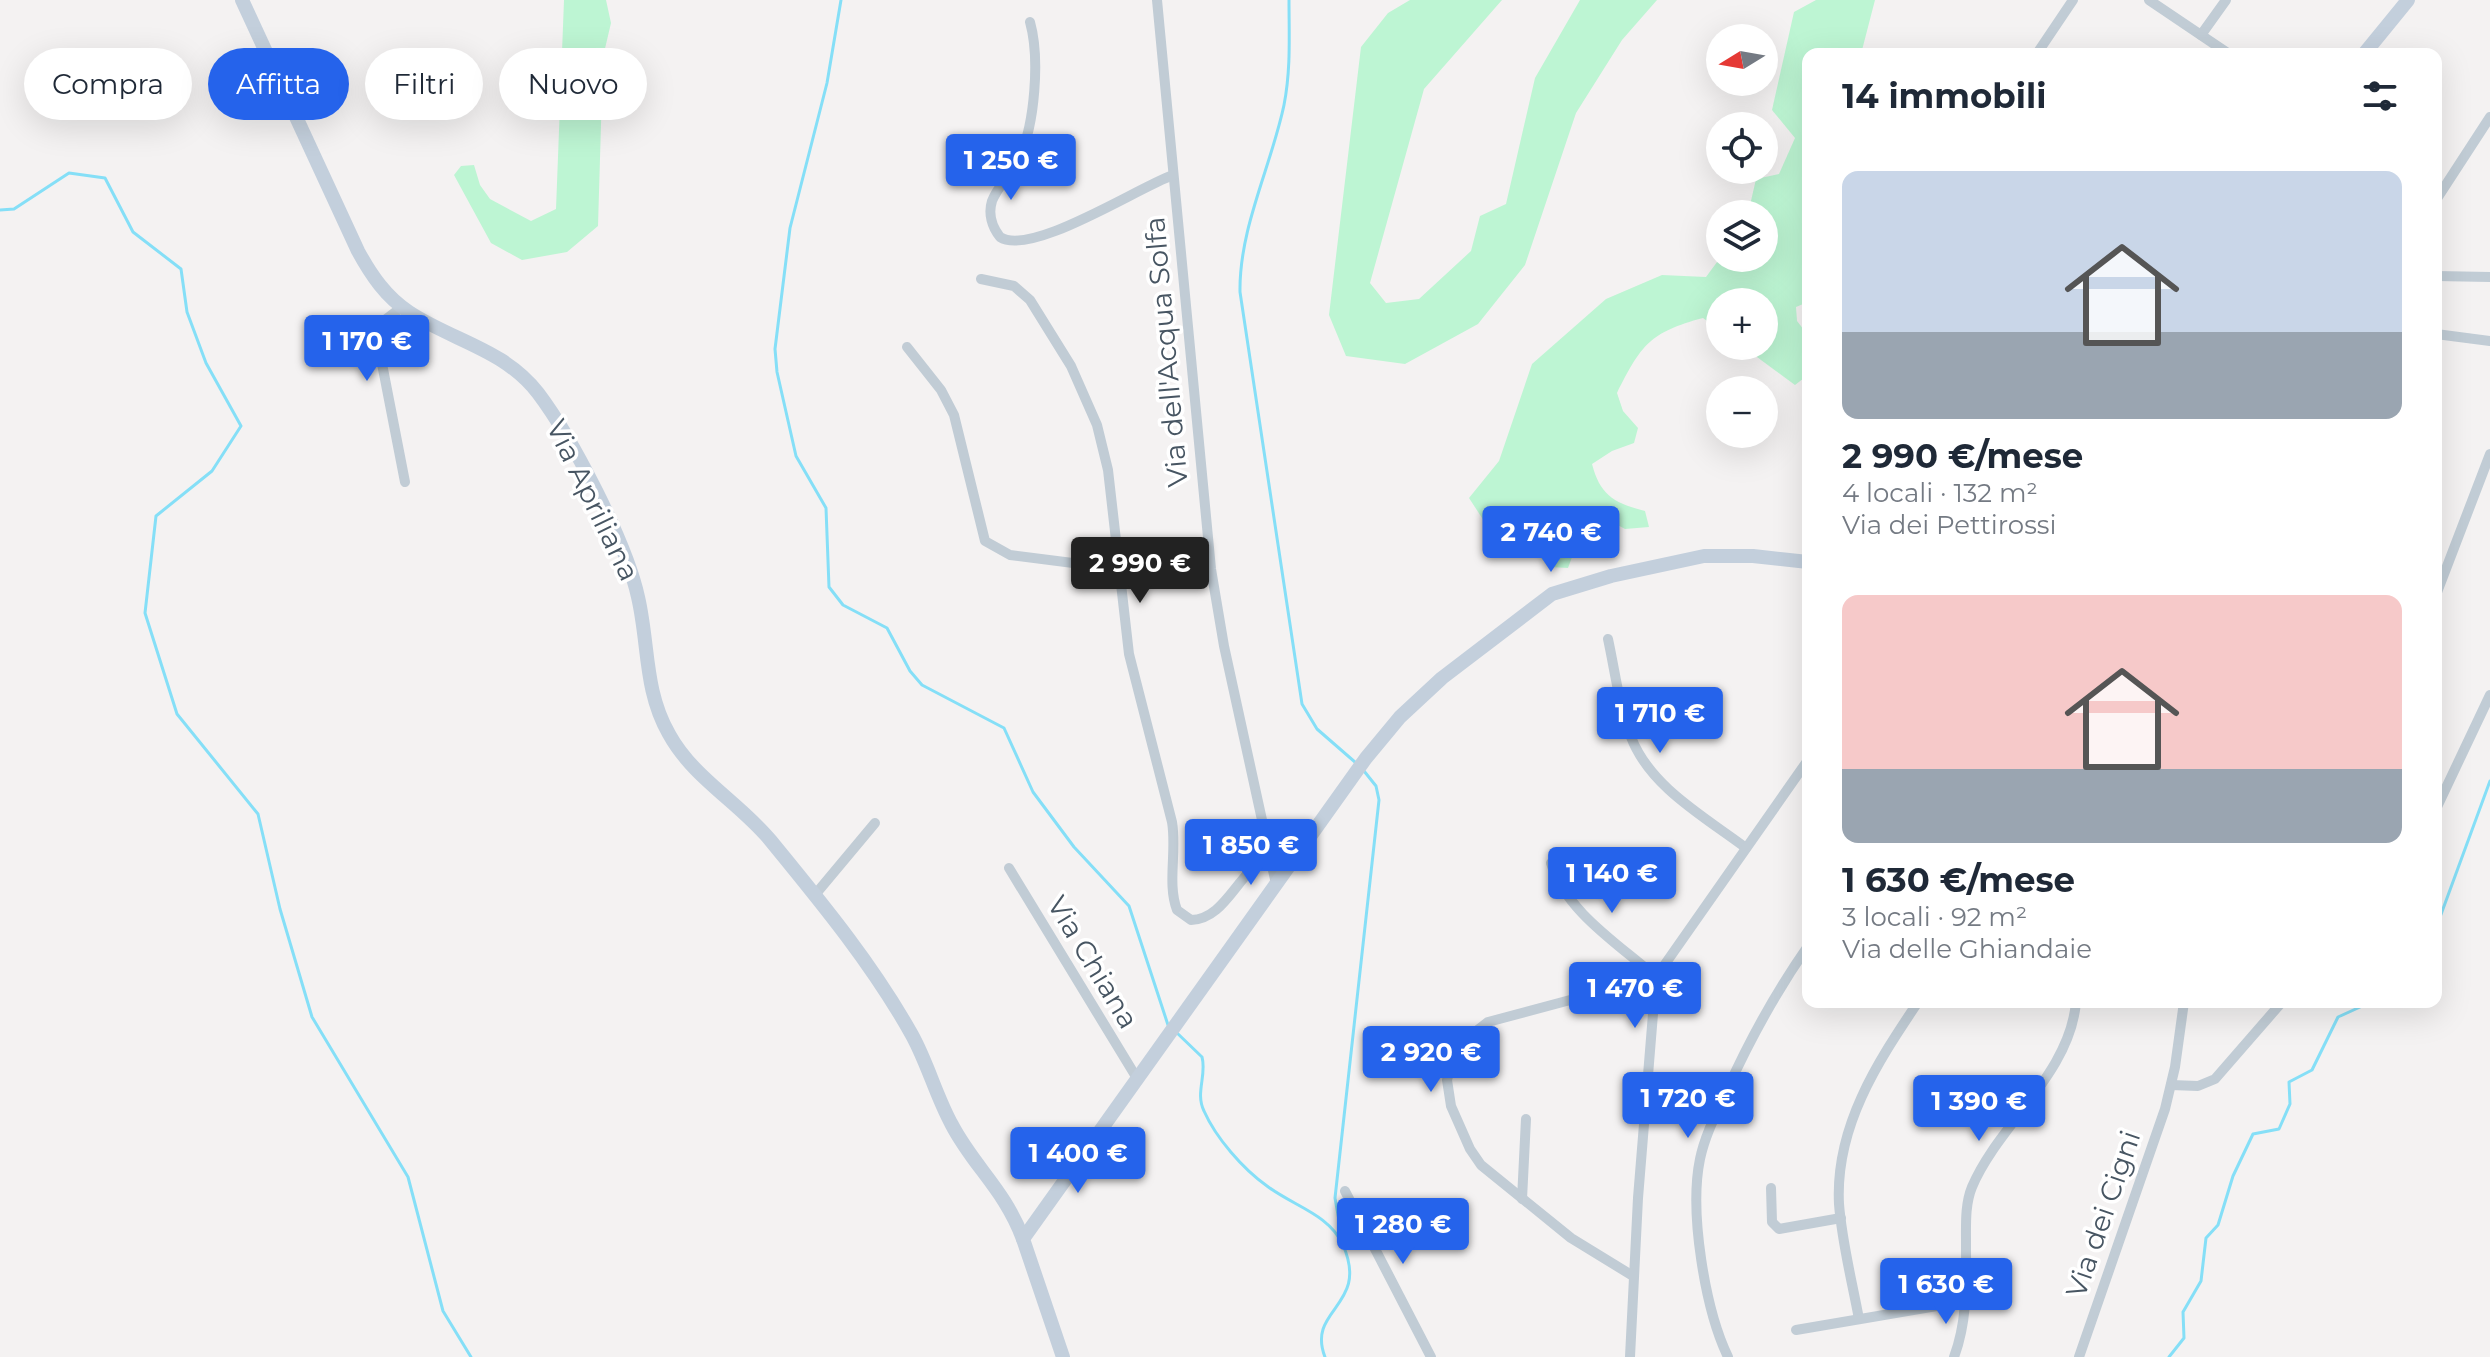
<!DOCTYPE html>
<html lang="it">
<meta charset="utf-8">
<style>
body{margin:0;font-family:Montserrat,sans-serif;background:#f2f2f3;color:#1f2937;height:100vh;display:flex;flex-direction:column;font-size:30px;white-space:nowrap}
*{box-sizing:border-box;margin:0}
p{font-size:26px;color:#747a83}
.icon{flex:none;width:44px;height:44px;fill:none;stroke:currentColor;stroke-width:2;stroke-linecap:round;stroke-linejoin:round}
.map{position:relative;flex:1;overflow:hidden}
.panel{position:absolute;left:1802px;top:48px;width:640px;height:960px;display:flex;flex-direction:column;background:#fff;border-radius:16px;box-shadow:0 8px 32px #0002}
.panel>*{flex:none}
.banner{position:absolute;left:24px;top:48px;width:760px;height:72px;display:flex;gap:16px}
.needle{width:52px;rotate:259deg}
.controls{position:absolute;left:1706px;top:24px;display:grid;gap:16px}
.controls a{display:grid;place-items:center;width:72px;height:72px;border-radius:50%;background:#fff;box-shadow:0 8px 32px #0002;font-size:40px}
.price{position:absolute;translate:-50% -68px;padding:0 18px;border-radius:8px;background:#2563eb;color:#fff;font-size:26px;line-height:52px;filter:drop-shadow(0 2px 4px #0008)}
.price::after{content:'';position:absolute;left:50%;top:48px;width:24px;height:18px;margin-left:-12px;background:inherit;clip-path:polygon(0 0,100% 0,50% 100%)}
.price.selected{background:#222;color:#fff}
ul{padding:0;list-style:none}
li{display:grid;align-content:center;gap:16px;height:424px;padding:0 40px}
li span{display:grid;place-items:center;height:248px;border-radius:16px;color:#555}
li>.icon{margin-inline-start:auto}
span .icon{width:144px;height:144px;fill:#fffc;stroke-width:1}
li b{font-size:34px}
h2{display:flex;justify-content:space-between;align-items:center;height:96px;padding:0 40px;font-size:34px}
.chip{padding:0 28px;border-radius:36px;background:#fff;box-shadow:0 8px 32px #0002;font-size:28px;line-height:72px}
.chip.selected{background:#2563eb;color:#fff}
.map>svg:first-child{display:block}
.green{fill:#bdf5d3}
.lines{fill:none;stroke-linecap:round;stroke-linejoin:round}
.stream{stroke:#85dff7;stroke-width:3}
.street{stroke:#c1ccd5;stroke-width:10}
.secondary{stroke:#c3cfdc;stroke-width:14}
.labels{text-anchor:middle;stroke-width:7;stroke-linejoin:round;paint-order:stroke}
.street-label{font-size:28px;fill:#475562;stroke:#fff}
</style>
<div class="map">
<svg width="2490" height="1357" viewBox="0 0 2490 1357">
<rect width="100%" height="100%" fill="#f4f2f2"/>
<!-- green -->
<g class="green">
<polygon points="564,0 606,0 611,23 603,57 598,226 567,252 522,260 491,243 454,175 461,166 474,165 480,185 490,199 531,221 556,209"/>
<polygon points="1410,0 1502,0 1424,89 1370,283 1386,303 1419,299 1471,251 1480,216 1506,204 1535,78 1580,0 1657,0 1622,40 1576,113 1525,265 1478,324 1405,364 1346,356 1329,315 1361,47 1388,13"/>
<path d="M1816 0H1875L1861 54H1808V302L1796 307 1797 321 1808 335V375L1795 385 1742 346H1764V302H1720V330L1703 318C1650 332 1641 345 1617 393L1623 411 1638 428 1634 443 1612 451 1592 464C1600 495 1614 503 1645 511L1649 527 1625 529 1597 514 1578 519 1570 534 1575 549 1568 568 1549 567 1514 527 1484 521 1469 498 1499 461 1532 364 1606 299 1662 275 1706 277 1720 258H1764V214H1748L1756 179 1779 174 1795 138 1772 110 1794 12Z"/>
</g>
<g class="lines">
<!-- stream -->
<g class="stream">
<polyline points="841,0 827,83 790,228 775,349 777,372 796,456 826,508 829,587 843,605 887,628 910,671 922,685 1004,728 1033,792 1074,847 1129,906 1168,1025"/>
<path d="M1289 0C1289 36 1291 69 1284 105 1271 167 1239 228 1240 292L1302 704 1317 729 1356 763"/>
<polyline points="0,210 14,209 69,173 105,178 133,232 181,269 187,312 206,363 241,426 212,471 156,516 145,613 177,714 258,814 280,909 312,1017 408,1177 443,1311 471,1357"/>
<polyline points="2436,928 2490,781"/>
<path d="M1176 1032 1202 1057C1207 1075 1195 1093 1204 1111 1216 1138 1243 1169 1267 1186 1293 1206 1329 1214 1343 1245 1370 1307 1306 1308 1325 1357"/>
<polyline points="1338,1235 1340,1226 1335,1198 1379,800 1376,786 1364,771"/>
<polyline points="2169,1357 2184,1338 2183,1312 2201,1281 2206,1238 2218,1225 2233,1176 2253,1134 2279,1129 2290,1104 2289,1082 2312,1070 2338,1017 2371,1002"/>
</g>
<!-- street -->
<g class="street">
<polyline points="1157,0 1211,569 1224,646 1276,884"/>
<polyline points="2149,0 2229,54"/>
<path d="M1030 22C1040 58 1035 125 1019 158 1012 173 998 186 992 201 988 214 992 227 1000 237 1031 257 1137 188 1173 175"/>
<polyline points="2201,35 2226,0"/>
<polyline points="2038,52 2073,0"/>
<polyline points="2436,200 2490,117"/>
<polyline points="2436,276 2490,277"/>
<path d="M981 279 1014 286 1030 300 1071 366 1097 425 1108 470 1129 654 1172 822C1177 851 1167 884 1177 910L1191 920C1227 919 1238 869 1271 856"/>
<polyline points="402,307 381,323 377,338 405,482"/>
<polyline points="2436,334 2490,341"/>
<polyline points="907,347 941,390 954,415 985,541 1010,555 1120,569"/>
<polyline points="2436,595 2490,454"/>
<path d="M1608 639C1615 671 1619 706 1631 737 1650 787 1705 817 1746 848"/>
<polyline points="2436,809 2490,695"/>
<path d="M1551 863C1566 912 1620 945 1656 977"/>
<polyline points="1009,868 1138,1080"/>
<polyline points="814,896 875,823"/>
<polyline points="2171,1085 2198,1086 2215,1079 2282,1002"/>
<polyline points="1771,1188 1772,1222 1779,1229 1841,1218"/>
<polyline points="1345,1191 1431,1357"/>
<polyline points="1522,1199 1526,1119"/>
<polyline points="1633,1276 1571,1238 1481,1165 1470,1149 1451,1106 1447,1080 1453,1058 1461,1043 1488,1022 1656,977"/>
<path d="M1859 1319C1852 1281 1842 1243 1839 1204 1835 1127 1877 1063 1918 1002"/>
<polyline points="1796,1330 1966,1301"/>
<polyline points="1630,1357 1638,1198 1656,977 1808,760"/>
<path d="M1728 1357C1705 1309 1689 1212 1700 1159 1705 1135 1717 1112 1727 1090 1750 1039 1776 992 1808 946"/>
<path d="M1954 1357C1968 1320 1966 1281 1966 1242 1966 1224 1965 1204 1972 1187 1998 1125 2070 1074 2076 1002"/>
<polyline points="2079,1357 2165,1109 2175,1067 2184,1002"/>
</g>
<!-- secondary -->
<g class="secondary">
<path d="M242 0 358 251C371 275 386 297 409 312 453 341 504 349 538 393 572 438 626 542 638 597 649 644 644 691 669 734 693 778 740 803 771 841 821 902 873 965 912 1035 928 1064 936 1096 952 1125 974 1167 1005 1190 1023 1239"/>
<polyline points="2364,54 2408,0"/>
<polyline points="1063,1357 1023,1239 1366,758 1400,717 1442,678 1552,594 1611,576 1704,556 1753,556 1808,562"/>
</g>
</g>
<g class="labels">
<!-- street labels -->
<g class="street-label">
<text transform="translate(1166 352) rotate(-95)" y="10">Via dell'Acqua Solfa</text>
<text transform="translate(593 500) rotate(64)" y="10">Via Apriliana</text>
<text transform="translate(1093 962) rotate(59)" y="10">Via Chiana</text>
<text transform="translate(2103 1214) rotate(-71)" y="10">Via dei Cigni</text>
</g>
</g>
</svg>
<div class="controls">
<a><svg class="needle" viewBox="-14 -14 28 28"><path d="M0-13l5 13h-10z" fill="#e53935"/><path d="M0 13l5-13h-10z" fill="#747a83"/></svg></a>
<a><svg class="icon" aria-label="locate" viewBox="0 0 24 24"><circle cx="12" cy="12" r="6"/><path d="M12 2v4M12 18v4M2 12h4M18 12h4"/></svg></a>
<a><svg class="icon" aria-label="layers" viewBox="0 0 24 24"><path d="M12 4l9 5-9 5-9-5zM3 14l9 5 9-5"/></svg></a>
<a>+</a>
<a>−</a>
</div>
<b class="price" style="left:1011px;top:202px">1 250 €</b>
<b class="price" style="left:367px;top:383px">1 170 €</b>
<b class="price" style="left:1551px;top:574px">2 740 €</b>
<b class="price selected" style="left:1140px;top:605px">2 990 €</b>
<b class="price" style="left:1660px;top:755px">1 710 €</b>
<b class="price" style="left:1251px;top:887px">1 850 €</b>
<b class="price" style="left:1612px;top:915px">1 140 €</b>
<b class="price" style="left:1635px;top:1030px">1 470 €</b>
<b class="price" style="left:1431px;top:1094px">2 920 €</b>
<b class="price" style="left:1688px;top:1140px">1 720 €</b>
<b class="price" style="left:1979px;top:1143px">1 390 €</b>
<b class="price" style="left:1078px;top:1195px">1 400 €</b>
<b class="price" style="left:1403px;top:1266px">1 280 €</b>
<b class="price" style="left:1946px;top:1326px">1 630 €</b>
<div class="banner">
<a class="chip">Compra</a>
<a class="chip selected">Affitta</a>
<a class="chip">Filtri</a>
<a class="chip">Nuovo</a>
</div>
<section class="panel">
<h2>14 immobili<svg class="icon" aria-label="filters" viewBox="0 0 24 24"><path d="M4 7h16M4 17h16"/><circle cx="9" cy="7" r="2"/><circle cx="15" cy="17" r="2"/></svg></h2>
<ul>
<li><span style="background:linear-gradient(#c9d6e8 65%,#9aa5b1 0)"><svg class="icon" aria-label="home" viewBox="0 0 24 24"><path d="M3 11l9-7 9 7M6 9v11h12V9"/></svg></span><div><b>2 990 €/mese</b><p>4 locali · 132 m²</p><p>Via dei Pettirossi</p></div></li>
<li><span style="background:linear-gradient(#f6c9c9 70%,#9aa5b1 0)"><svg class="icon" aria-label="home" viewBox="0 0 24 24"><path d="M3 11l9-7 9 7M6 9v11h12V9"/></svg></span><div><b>1 630 €/mese</b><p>3 locali · 92 m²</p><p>Via delle Ghiandaie</p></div></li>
</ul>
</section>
</div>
